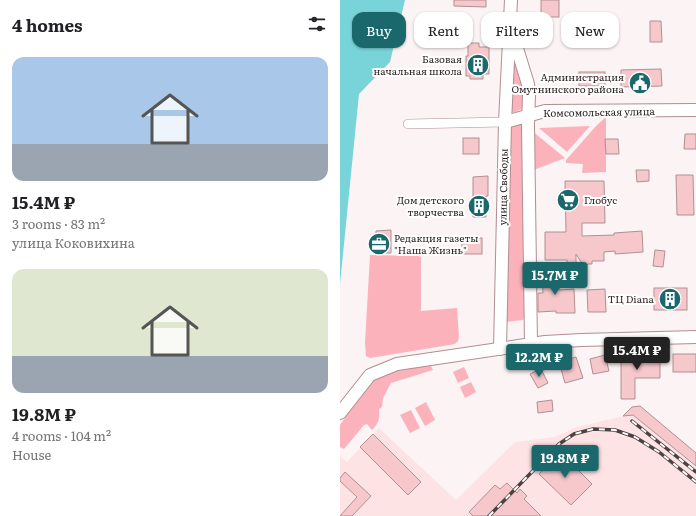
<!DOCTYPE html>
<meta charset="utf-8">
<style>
body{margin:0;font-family:Literata,serif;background:#f6f6f6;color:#202124;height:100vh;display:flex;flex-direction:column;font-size:15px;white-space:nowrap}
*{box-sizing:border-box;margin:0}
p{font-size:13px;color:#757577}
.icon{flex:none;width:22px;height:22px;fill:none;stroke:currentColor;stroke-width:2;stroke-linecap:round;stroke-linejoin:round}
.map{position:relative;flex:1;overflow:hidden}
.panel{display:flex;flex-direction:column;background:#fff;width:340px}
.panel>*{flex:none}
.hud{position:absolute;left:12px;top:12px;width:284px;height:36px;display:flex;gap:8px}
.price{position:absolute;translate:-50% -34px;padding:0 9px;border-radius:4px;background:#1b686c;color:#fff;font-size:13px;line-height:26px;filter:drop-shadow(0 1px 2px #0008)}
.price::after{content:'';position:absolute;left:50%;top:24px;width:12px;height:9px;margin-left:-6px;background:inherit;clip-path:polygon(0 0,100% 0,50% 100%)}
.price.selected{background:#222;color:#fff}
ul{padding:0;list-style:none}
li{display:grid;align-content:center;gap:8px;height:212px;padding:0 12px}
li span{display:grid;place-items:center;height:124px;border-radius:12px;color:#555}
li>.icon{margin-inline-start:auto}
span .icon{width:72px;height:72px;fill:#fffc;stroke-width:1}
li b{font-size:17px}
h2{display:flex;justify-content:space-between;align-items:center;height:48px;padding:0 12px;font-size:17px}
.pill{padding:0 14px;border-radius:12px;background:#fff;box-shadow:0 1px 3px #0004;font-size:14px;line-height:36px}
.pill.selected{background:#1b686c;color:#fff}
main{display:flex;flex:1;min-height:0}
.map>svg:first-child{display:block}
.built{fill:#fee3e5}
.green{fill:#fbb2ba}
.water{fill:#78d4d9}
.building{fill:#f6c8cc;stroke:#b18f92}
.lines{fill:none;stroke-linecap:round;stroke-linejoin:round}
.street-casing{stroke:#b08e91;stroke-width:10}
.secondary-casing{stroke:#b08e91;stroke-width:14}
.street{stroke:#fff;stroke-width:9}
.secondary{stroke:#fff;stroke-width:12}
.rail-casing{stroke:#4d4142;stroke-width:3.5}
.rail{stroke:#fff;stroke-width:2;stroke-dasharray:6;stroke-linecap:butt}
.labels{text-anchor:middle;stroke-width:4;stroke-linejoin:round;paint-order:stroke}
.poi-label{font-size:10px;fill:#271a1b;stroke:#fff;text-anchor:end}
.street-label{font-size:10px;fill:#271a1b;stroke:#fff}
</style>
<main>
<section class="panel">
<h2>4 homes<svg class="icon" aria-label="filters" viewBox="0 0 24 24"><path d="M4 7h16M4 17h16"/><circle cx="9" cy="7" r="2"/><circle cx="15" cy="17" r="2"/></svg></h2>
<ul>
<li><span style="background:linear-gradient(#a9c7e8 70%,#9aa5b1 0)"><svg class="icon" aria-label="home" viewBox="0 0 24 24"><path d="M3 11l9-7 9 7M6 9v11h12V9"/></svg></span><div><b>15.4M ₽</b><p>3 rooms · 83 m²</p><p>улица Коковихина</p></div></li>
<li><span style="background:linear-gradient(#dfe7d0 70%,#9aa5b1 0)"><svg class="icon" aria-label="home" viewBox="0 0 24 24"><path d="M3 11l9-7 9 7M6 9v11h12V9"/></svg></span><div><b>19.8M ₽</b><p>4 rooms · 104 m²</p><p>House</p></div></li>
</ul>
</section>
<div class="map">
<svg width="356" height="516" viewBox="0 0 356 516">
<rect width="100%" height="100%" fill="#fbf3f4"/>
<!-- built -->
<polygon class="built" points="293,415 356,467 356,516 0,516 0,456 7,462 39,428 116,500 175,442 215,437 237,427 283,416"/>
<!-- green -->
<g class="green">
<polygon points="174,57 184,88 184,108 175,112 170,112"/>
<polygon points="266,117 266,172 242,173 243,164 226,163 226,160 257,125"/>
<polygon points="177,124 185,126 185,316 183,320 166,322 167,126"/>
<polygon points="250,126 227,152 199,128"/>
<polygon points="191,130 225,158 191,171"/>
<path d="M30 255 79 256 81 257V311L117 308 119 337C118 344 115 344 109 345L30 358 26 356 25 343Z"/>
<path d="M90 364 93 370 51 383 43 398 42 407 39 409C40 418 39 423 32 430L27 424 24 425 4 449 0 447V425L28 385 36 377 50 370Z"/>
<polygon points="124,367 129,378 118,383 113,372"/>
<polygon points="131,382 136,392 125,398 120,387"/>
<polygon points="86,402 95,420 85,426 75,408"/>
<polygon points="71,410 80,428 70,433 60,415"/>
</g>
<!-- water -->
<polygon class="water" points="0,0 65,0 50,62 19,94 0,284"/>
<!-- building -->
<g class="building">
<polygon points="114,0 146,0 146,7 114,6"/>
<rect x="201" y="0" width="18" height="17"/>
<polygon points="310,21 321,21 322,42 310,42"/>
<polygon points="128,43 139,43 139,47 149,47 149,74 143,74 143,79 130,79 130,76 126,76 126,56 128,56"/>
<polygon points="321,69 322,86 281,87 281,70"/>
<rect x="239" y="72" width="26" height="14"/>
<polygon points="345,134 356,134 356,149 344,149"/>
<rect x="123" y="138" width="16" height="16"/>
<polygon points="265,139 278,139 279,154 266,154"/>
<polygon points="296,170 309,170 309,181 297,182"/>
<polygon points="336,175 353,175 354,215 337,215"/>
<polygon points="148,176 148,196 146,196 146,217 133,217 133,177"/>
<polygon points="225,181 264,181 265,223 242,223 242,236 274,235 274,233 302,231 303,252 275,254 275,251 264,252 264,261 252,261 252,264 248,264 245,268 236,254 236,265 227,265 227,260 205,260 205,232 226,232"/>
<polygon points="51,230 51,253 36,253 36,231"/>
<rect x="122" y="238" width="20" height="16"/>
<polygon points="315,250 325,251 323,267 313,266"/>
<polygon points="202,273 218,273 219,290 234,289 235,313 216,313 216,311 198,312 198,293 203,293"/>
<rect x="314" y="288" width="33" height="22"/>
<polygon points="265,289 266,312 248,312 247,290"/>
<polygon points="281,353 320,354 320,378 295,378 295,399 281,399"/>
<rect x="333" y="354" width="23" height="18"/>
<polygon points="265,355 269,371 253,374 250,359"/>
<polygon points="236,357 243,378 225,383 219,362"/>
<polygon points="201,369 208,383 198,388 190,374"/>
<polygon points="212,400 213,411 198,413 197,402"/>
<polygon points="300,406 356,453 356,466 293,415 283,416 292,407"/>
<polygon points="33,434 81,482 68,495 20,447"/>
<polygon points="220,452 252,484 231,505 199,474"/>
<polygon points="5,472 31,496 12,516 0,516 17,497 0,481 0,478"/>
<polygon points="167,483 177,493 180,489 187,496 184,499 201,516 133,516 129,512 155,485 160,489"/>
</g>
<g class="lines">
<!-- street casing -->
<g class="street-casing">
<polyline id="street" points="68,124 165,122"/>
</g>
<!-- secondary casing -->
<g class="secondary-casing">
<g id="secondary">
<polyline points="172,32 188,84 189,95 188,125 191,344"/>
<polyline points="165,122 205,111 356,110"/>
<polyline points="160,349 165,122 171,0"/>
<polyline points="0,413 30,375 57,364 205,342 241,340 356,337"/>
</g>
</g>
<!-- street -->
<use href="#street" class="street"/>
<!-- secondary -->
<use href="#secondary" class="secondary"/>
<!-- rail casing -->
<g class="rail-casing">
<g id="rail">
<polyline points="292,421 356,472"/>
<polyline points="149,516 219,444 234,434 253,429 275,430 295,437 319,452 356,482"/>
</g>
</g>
<!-- rail -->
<use href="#rail" class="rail"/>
</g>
<!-- icons -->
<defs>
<g id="building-disc" transform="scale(1.15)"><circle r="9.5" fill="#1b686c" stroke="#fff"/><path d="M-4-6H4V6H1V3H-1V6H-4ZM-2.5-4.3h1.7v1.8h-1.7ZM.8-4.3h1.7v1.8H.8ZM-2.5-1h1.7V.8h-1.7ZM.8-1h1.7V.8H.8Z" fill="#fff"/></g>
<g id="civic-disc" transform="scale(1.15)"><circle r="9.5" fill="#1b686c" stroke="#fff"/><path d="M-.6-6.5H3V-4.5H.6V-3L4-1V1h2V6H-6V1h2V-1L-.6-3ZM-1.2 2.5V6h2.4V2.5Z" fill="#fff"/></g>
<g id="supermarket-disc" transform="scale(1.15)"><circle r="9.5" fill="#1b686c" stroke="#fff"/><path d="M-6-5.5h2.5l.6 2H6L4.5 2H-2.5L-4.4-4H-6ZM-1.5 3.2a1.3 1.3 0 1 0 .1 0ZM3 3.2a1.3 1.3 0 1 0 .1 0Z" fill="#fff"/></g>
<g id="office-disc" transform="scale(1.15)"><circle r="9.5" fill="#1b686c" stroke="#fff"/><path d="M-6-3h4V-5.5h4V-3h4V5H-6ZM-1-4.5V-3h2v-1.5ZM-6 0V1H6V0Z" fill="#fff"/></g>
</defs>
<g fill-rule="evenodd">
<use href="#building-disc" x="138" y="65"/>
<use href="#civic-disc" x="300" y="83"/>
<use href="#supermarket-disc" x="228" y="200"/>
<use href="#building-disc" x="139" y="206"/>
<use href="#office-disc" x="39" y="244"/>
<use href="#building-disc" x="330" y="299"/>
</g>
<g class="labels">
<!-- poi labels -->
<g class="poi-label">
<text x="122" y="63">Базовая<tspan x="122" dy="12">начальная школа</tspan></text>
<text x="284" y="81">Администрация<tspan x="284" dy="12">Омутнинского района</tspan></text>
<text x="124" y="204">Дом детского<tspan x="124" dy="12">творчества</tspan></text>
<text x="244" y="204" text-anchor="start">Глобус</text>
<text x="54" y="242" text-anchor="start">Редакция газеты<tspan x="54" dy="12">"Наша Жизнь"</tspan></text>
<text x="314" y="303">ТЦ Diana</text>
</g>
<!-- street labels -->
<g class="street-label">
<text transform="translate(259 112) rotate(-1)" y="4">Комсомольская улица</text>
<text transform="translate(163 187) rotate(-89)" y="4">улица Свободы</text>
</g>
</g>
</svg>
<b class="price" style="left:215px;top:296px">15.7M ₽</b>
<b class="price selected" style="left:297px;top:371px">15.4M ₽</b>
<b class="price" style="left:199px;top:378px">12.2M ₽</b>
<b class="price" style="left:225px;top:479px">19.8M ₽</b>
<div class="hud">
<a class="pill selected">Buy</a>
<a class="pill">Rent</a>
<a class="pill">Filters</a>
<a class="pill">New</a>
</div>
</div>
</main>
